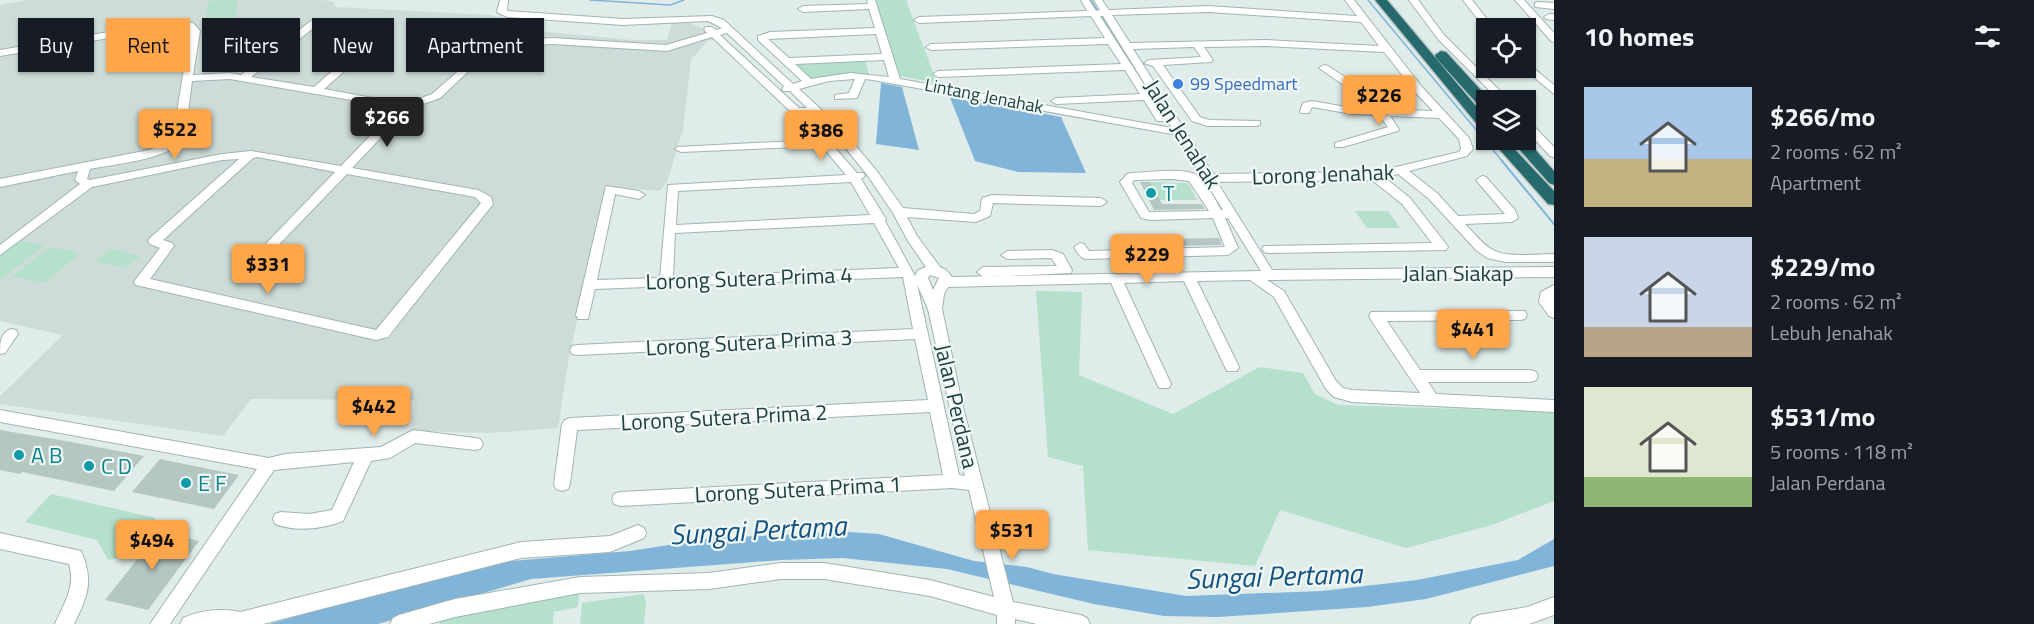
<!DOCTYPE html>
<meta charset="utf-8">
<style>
body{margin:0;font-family:"Titillium Web",sans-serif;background:#242831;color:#f1f3f6;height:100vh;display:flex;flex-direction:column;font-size:22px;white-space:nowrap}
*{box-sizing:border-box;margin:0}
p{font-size:20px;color:#9ea1a6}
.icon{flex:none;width:33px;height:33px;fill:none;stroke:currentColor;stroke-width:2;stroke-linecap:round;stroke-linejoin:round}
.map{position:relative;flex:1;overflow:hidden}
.drawer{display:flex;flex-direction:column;background:#171b24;width:480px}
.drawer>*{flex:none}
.top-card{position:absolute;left:18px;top:18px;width:570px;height:54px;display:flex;gap:12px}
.controls{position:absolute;left:1476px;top:18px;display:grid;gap:12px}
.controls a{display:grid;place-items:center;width:60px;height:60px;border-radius:0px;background:#171b24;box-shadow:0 2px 4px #0004;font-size:30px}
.price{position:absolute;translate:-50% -51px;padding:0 14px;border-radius:6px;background:#ffa54a;color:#111;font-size:20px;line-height:39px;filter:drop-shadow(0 2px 3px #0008)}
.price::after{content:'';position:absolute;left:50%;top:36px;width:18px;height:14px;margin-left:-9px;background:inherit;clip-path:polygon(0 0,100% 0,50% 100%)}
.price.selected{background:#222;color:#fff}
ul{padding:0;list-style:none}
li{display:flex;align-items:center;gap:18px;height:150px;padding:0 30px}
li span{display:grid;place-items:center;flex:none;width:168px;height:120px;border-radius:0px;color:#555}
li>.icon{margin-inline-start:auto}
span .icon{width:72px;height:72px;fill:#fffc;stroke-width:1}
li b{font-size:26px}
h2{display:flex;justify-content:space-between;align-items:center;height:72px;padding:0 30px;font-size:26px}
.tag{padding:0 21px;border-radius:0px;background:#171b24;box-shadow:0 2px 4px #0004;font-size:21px;line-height:54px}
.tag.selected{background:#ffa54a;color:#111}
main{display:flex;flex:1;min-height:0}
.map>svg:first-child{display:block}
.built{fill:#cddcd9}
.green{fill:#b5e0cc}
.water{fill:#80b4d8}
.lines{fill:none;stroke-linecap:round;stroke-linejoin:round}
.stream-far1{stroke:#80b4d8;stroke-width:1.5}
.stream{stroke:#80b4d8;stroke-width:2}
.building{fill:#b4c7c3}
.minor-casing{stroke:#a1b4b3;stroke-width:2}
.highway-casing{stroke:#c0c9c9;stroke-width:3}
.minor{fill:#fff;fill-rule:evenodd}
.highway{fill:#276a6d;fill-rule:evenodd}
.shop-dot{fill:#3f7fe0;stroke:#f0f8f6;stroke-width:2}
.culture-dot{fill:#0f9aa8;stroke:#f0f8f6;stroke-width:2}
.labels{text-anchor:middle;stroke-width:4.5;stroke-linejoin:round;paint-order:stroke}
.far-shop-label{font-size:18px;fill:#366cbe;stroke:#f0f8f6;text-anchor:start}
.far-street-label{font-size:18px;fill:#1e3e3d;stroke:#f0f8f6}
.street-label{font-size:22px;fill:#1e3e3d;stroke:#f0f8f6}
.culture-label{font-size:22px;fill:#0d838f;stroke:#f0f8f6;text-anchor:start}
.near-water-label{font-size:28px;font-style:italic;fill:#125180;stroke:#f0f8f6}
</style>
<main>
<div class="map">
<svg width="1554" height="624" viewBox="0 0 1554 624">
<rect width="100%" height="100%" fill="#dfecea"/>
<!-- built -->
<polygon class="built" points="28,0 320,0 333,1 336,7 490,15 510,19 517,29 632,40 667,40 672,21 682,20 702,28 714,40 707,41 691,60 683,129 667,182 660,191 606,186 568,363 558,428 491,433 411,431 415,400 251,399 223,436 0,404 0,396 63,335 0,321 0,5"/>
<!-- green -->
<g class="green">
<polygon points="218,0 237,0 234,37 202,42 208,2"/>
<polygon points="875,0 906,0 937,83 895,75"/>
<polygon points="243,49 259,52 235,71 218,68"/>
<polygon points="865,60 869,74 843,75 809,82 794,63"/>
<polygon points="1148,182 1188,183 1197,200 1157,200"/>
<polygon points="1355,211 1388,211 1400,228 1367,228"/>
<polygon points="21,241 44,246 0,280 0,256"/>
<polygon points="49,247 80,253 45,283 13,276"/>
<polygon points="109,250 110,249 140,256 126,268 95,262"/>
<polygon points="1036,291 1082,292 1079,375 1173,414 1260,367 1303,373 1315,394 1338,405 1554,412 1554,501 1492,525 1406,548 1280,510 1255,566 1088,550 1083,466 1048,457"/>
<polygon points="51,494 156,518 123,557 108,560 97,540 25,522"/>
<polygon points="579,593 578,607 554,612 553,624 440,624 438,619 538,598"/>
<polygon points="643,594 646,601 644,624 580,624 582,603"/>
</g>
<!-- water -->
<g class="water">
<polygon points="881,83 902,87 919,150 876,144"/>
<polygon points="949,95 1061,117 1086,173 1018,172 975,161"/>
<polygon points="849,532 879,534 974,561 1027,567 1053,574 1186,596 1322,591 1417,580 1518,560 1554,539 1554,566 1426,599 1367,607 1218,617 1164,616 1094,604 947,569 843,558 782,560 531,579 378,624 269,624 472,567 512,561 630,551 713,538"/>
</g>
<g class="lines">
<!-- stream-far1 -->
<g class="stream-far1">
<polyline points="590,0 670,5 684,0"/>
<polyline points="1091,0 1156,104"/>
<polyline points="1368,0 1503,162"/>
</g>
<!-- stream -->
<polyline class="stream" points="1502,161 1554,224"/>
</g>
<!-- building -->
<g class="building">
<polygon points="1140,182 1150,182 1162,204 1201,204 1205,209 1154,210"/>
<polygon points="1219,238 1222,245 1166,246 1162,239"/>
<polygon points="0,430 66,441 144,456 114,491 22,472 20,474 0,470"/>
<polygon points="160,459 239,475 214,509 132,492"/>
<polygon points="159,532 199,541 148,610 105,600"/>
</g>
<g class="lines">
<!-- minor casing -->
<g class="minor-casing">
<g id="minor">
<path d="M500 0H508L507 11H508L623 19 712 16 724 20 793 84 802 81 758 40V36L770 32 875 28 869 9 803 12 798 9 803 6 868 4 867 0H875L900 79 1172 128 1103 16H1100L1166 119 1165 121H1157L1144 100 1056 104 1051 101 1056 98 1140 94 1125 70 938 77 933 74 938 71 1121 64 1108 44 931 50 926 47 931 44 1105 38 1091 16 919 23 914 20 919 17 1087 11 1081 0H1089L1096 11 1100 10 1094 0H1102L1109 10 1208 6 1357 16 1345 0H1354L1422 87 1469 138 1473 149 1467 156 1409 171 1437 193 1458 216 1505 214 1476 180 1482 176 1486 177 1515 210 1518 218 1512 222 1465 224C1474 233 1482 244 1493 250 1506 258 1538 254 1554 254V262H1506L1487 258 1476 250 1429 199 1398 174 1384 177 1410 198 1446 244 1448 247 1446 250 1268 253 1264 252 1262 249 1264 246 1432 243 1402 204 1372 180 1217 182 1272 270 1554 267V277L1267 280 1284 291 1336 381 1343 388 1352 390 1420 393 1371 320 1369 316 1371 312 1525 311 1527 315 1525 319 1520 320 1387 321 1420 370H1531L1536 372 1538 376 1536 380 1531 382H1428L1436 394 1554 400V412L1352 402 1334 397 1326 389 1274 297 1250 280 1197 281 1239 367 1237 371H1227L1225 367 1184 281 1124 283 1171 384 1169 388H1159L1157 384 1111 283 948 287 944 294 942 309 962 403 1013 602 1081 615 1087 618 1090 624H1037L1015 619V624H997V615L930 596 824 579H781L709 589 580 593 455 617 429 624H390L393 618 399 615 455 599 580 577 709 573 781 563H824L930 580 994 597 969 490 952 488 620 506 614 504 612 499 614 494 620 492 943 475 930 412 577 430 570 484 568 489 562 491 556 489 554 484 562 424 565 420 570 418 928 400 915 339 577 355 572 354 570 350 572 346 577 345 913 329 903 277 595 289 588 319H578L576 315 606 186 639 191 645 195 639 199 615 194 597 280 660 278 668 185 846 175 822 146 681 152 675 149 677 147 816 140 805 126 810 123 814 124 857 173H863L865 176 861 179 886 219 885 221 915 276 918 270 926 267 908 241 893 213 868 176 831 130 812 113H792L712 37 667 51 552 44 517 46 489 52 440 98 407 110 352 168 478 190 491 197 493 204 388 337 376 340 136 285 134 282 136 279 160 248 150 244 148 241 150 238 239 159 222 160 92 187 0 255V245L80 184 75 180 78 171 0 187V179L149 150 167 143 173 137 190 31 187 28 175 27 0 56V50L175 21 193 23 200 31 193 75 230 73 241 75 311 21 380 28 385 31 383 37 324 89 405 104 432 94 486 47 517 40 552 38 666 45 707 33 704 29 706 27H712L716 30 722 28 708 21 623 25 507 17 497 12ZM1208 12 1361 22 1379 46 1265 40 1130 43 1112 15ZM316 26 375 34 314 87 251 77ZM727 33 784 86 782 89 783 91H790L807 108H799L720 35ZM876 34 882 54 789 58 768 39ZM1265 46 1384 52 1410 85 1351 81 1328 66 1324 65 1319 68 1345 86 1415 92 1433 111 1352 108 1312 101 1303 103 1300 111 1301 113H1309L1312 107 1352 114 1379 115 1388 127 1335 143V147H1343L1398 131 1399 129 1390 116 1439 118 1459 139 1461 149 1459 152 1375 172 1213 174 1133 49 1194 47 1201 57 1149 60 1144 63 1153 66 1192 121 1208 126H1256L1260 125V121L1209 120 1200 117 1163 65 1211 62 1213 60 1204 47ZM884 60 889 77 850 73 811 79 795 64ZM230 79 397 108 341 166 251 151 222 154 90 180 87 179 90 169C112 164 169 160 182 140 187 132 190 93 192 81ZM855 79 849 93 835 95V99L857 98 865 79 873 80 1177 135 1223 210H1221C1215 200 1207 182 1197 175 1182 167 1148 173 1131 173L1127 174 1120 182 1141 218 1151 220 1213 218 1225 247 1089 251 1084 244 1080 243 1074 247C1077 252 1080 258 1086 259L1228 255 1238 248 1225 218H1228L1261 271 952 277 946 270 940 267 917 236 907 217 976 222 990 216 993 203 1101 206 1107 202 1101 198 992 195 982 198 980 211 974 214 903 208 876 170 839 126 799 89 829 81ZM258 157 335 172 256 254 254 257 256 260H264L347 174 475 197 481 203 376 330 150 279 174 246 172 243 163 240 253 158ZM1172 179 1189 181 1209 211 1149 212 1132 183 1134 180ZM851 182 870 215 676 225 678 191ZM874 223 899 268 673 277 675 233ZM930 275 939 278 933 290 928 278ZM917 284 928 309 965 476 959 475Z"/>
<polygon points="1409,0 1418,0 1444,35 1509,100 1499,100 1438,39"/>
<polygon points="1463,0 1472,0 1494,28 1486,30"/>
<polygon points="1515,0 1524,0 1554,33 1554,42 1551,41"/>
<polygon points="1538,2 1554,3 1554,9 1535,7 1535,3"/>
<polygon points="1549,14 1554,14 1554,20 1546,19 1544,17"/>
<polygon points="1526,62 1554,85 1554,94 1523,68 1526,68"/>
<polygon points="1526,121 1530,122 1554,147 1554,157 1550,156 1526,130"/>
<polygon points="1052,250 1063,254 1072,270 1071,273 983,277 977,272 983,267 1057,266 1051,258 1007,259 1001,255 1007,251"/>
<polygon points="1554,285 1554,318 1549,316 1539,302 1541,292"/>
<path d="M11 329 16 330 18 334 5 353 0 354C0 344 0 333 11 329Z"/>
<path d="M0 410 269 458 285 454 381 447 413 430 475 438 480 439 483 444 480 449 475 450 415 443 390 458 371 461 343 521C323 529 295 532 275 524L273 519 275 514 281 512 309 514 332 510 354 462 274 470 170 624H150L257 469 0 422Z"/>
<path d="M638 525 644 528 646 533 644 538 610 552 521 558 263 624H180L183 618C202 610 220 608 240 612L521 542 610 536Z"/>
<path d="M0 533 81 551C94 581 88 596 74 624H55C64 603 76 587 69 564L0 549Z"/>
<polygon points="1554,597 1554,615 1529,624 1470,624 1473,618 1479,615 1527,607"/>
</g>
</g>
<!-- highway casing -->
<g class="highway-casing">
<g id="highway">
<polygon points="1375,0 1387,0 1486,118 1486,130 1481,129"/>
<polygon points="1441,51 1446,52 1490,100 1486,100 1486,109 1481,108 1436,58 1435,55"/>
<polygon points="1526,139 1554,171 1554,185 1549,183 1511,140"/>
<polygon points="1491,140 1506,140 1554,191 1554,205 1548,204"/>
</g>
</g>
<!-- minor -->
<use href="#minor" class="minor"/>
<!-- highway -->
<use href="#highway" class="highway"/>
</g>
<!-- markers -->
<circle class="shop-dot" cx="1178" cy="84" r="6"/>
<g class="culture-dot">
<circle cx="1151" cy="193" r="6"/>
<circle cx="19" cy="455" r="6"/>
<circle cx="89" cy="466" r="6"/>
<circle cx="186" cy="483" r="6"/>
</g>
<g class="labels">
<!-- far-shop labels -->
<g class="far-shop-label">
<text x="1190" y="90">99 Speedmart</text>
</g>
<!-- far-street labels -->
<g class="far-street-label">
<text transform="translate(984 96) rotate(11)" y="6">Lintang Jenahak</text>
</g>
<!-- street labels -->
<g class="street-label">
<text transform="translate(1183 134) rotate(58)" y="8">Jalan Jenahak</text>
<text transform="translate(1323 174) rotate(-2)" y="8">Lorong Jenahak</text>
<text x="1458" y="281">Jalan Siakap</text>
<text transform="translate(749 278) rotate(-2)" y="8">Lorong Sutera Prima 4</text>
<text transform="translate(749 342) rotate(-3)" y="8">Lorong Sutera Prima 3</text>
<text transform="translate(957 406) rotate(77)" y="8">Jalan Perdana</text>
<text transform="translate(724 417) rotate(-3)" y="8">Lorong Sutera Prima 2</text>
<text transform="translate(798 489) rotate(-3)" y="8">Lorong Sutera Prima 1</text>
</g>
<!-- culture labels -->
<g class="culture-label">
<text x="1163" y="201">T</text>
<text x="31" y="463">A B</text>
<text x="101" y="474">C D</text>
<text x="198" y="491">E F</text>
</g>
<!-- near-water labels -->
<g class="near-water-label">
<text transform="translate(758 530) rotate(-3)" y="10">Sungai Pertama</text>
<text transform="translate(1274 576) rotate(-2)" y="10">Sungai Pertama</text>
</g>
</g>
</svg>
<div class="controls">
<a><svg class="icon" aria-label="locate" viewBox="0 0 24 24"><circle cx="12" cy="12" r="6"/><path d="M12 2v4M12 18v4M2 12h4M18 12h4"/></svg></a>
<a><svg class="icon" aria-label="layers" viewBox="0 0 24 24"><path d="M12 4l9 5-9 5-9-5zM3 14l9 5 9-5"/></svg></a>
</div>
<b class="price" style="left:1379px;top:126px">$226</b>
<b class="price selected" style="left:387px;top:148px">$266</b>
<b class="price" style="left:175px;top:160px">$522</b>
<b class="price" style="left:821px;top:161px">$386</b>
<b class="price" style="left:1147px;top:285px">$229</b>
<b class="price" style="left:268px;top:295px">$331</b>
<b class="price" style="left:1473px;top:360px">$441</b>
<b class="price" style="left:374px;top:437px">$442</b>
<b class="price" style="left:1012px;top:561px">$531</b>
<b class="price" style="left:152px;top:571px">$494</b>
<div class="top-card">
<a class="tag">Buy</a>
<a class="tag selected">Rent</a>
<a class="tag">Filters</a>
<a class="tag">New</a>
<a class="tag">Apartment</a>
</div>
</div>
<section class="drawer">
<h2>10 homes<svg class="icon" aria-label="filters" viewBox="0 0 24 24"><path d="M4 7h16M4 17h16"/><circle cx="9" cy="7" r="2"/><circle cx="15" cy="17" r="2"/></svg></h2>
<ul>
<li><span style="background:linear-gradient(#a9c7e8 60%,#c2b280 0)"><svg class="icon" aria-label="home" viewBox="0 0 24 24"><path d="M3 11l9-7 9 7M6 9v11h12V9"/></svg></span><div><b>$266/mo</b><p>2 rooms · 62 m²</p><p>Apartment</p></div></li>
<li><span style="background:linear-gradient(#c9d6e8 75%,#b9a48a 0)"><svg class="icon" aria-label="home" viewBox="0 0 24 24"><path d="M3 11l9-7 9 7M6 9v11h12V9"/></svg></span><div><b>$229/mo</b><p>2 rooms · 62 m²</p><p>Lebuh Jenahak</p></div></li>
<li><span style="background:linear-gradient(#dfe7d0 75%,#8fb573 0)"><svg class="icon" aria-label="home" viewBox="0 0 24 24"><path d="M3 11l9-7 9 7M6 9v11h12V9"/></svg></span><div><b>$531/mo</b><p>5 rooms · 118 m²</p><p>Jalan Perdana</p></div></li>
</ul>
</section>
</main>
